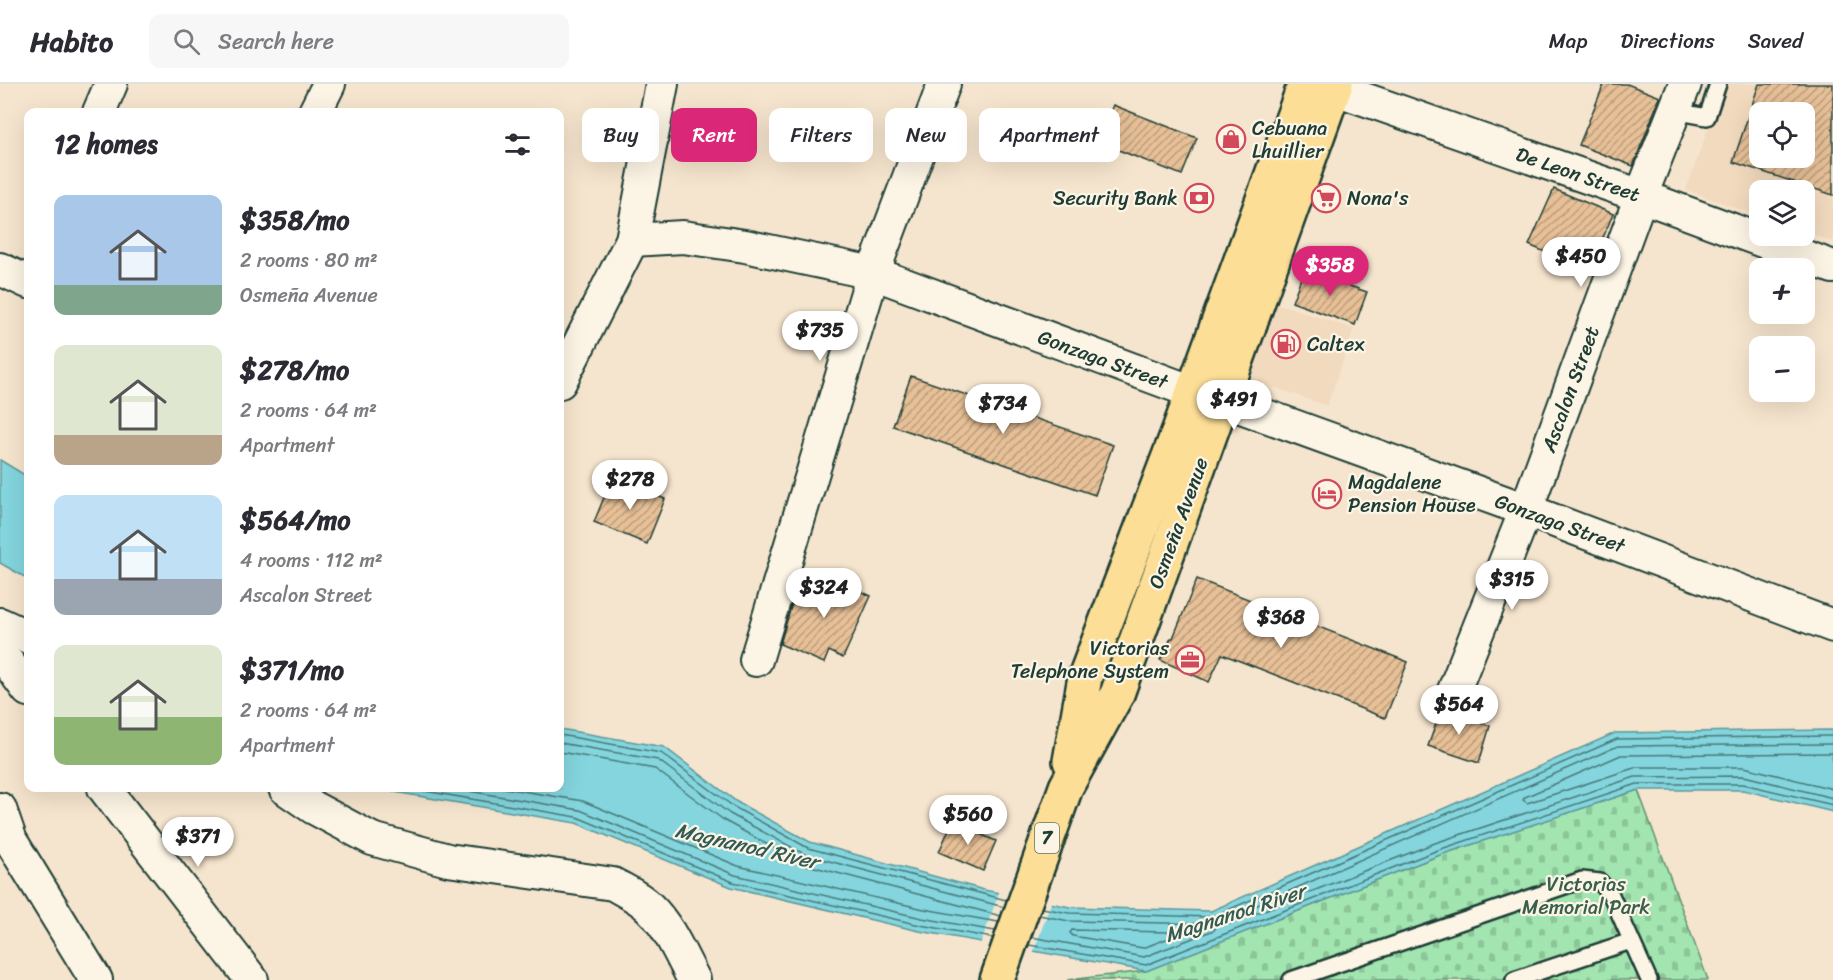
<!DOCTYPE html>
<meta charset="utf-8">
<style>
body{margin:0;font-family:Sriracha,sans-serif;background:#f7f7f7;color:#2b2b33;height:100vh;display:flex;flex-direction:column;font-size:22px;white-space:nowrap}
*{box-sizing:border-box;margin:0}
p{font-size:20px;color:#7c7c81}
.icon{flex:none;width:33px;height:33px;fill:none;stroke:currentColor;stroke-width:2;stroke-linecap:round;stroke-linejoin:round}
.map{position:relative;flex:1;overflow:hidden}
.sheet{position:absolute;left:24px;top:24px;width:540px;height:684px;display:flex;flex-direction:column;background:#fff;border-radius:12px;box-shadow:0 6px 24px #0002}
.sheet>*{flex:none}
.top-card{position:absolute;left:582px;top:24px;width:570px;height:54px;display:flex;gap:12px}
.controls{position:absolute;left:1749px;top:18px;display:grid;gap:12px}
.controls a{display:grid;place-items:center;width:66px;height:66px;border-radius:12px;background:#fff;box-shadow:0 6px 24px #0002;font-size:30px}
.price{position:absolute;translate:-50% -51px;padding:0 14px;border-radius:21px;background:#fff;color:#222;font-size:20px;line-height:39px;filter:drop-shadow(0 2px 3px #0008)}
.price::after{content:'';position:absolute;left:50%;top:36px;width:18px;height:14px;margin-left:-9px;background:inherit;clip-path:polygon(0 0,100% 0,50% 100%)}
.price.on{background:#db2777;color:#fff}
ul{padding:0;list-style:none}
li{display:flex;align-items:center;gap:18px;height:150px;padding:0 30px}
li span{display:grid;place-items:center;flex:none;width:168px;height:120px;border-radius:12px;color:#555}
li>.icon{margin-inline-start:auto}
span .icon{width:72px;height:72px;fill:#fffc;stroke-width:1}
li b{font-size:26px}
h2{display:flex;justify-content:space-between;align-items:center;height:72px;padding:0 30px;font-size:26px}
.pill{padding:0 21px;border-radius:12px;background:#fff;box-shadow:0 6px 24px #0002;font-size:21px;line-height:54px}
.pill.on{background:#db2777;color:#fff}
header{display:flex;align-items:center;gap:36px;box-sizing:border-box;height:84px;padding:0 30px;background:#fff;border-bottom:2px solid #e1e1e2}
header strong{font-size:28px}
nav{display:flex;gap:33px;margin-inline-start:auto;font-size:21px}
.search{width:420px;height:54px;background:#f7f7f7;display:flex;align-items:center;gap:15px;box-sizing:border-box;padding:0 21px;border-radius:12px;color:#7c7c81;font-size:22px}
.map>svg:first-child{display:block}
.built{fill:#f2dabe;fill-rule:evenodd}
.cemetery{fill:url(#cemetery-stones);stroke:#609172;stroke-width:1.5}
.water{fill:#84d5de;stroke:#5c989a;stroke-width:1.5}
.pier{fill:#f6e5ce}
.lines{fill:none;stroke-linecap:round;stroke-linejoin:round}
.shore{stroke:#477a78;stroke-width:1.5}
.building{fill:url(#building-hatch);stroke:#1f3d34;stroke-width:1.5;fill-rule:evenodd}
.service-casing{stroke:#1f3d34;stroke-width:20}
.minor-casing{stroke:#1f3d34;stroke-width:36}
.primary-casing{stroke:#1f3d34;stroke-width:38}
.service{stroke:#fcf5e5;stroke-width:15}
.minor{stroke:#fcf5e5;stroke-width:32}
.primary{stroke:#fcde96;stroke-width:33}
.labels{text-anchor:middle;stroke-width:4.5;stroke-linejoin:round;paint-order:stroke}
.shield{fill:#fcf5e5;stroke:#617469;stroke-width:1.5}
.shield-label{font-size:18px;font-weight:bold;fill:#1f3d34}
.poi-label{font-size:20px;fill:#1f3d34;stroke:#fcf5e5;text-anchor:start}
.street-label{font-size:20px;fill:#1f3d34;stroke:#fcf5e5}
.park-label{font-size:20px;fill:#395f4d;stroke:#fcf5e5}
.water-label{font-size:21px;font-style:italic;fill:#335b56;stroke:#fcf5e5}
</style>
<header>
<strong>Habito</strong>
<div class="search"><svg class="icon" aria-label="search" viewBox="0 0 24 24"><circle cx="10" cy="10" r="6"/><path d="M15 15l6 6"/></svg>Search here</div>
<nav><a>Map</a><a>Directions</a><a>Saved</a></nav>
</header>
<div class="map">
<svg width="1833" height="896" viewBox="0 0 1833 896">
<defs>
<pattern id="cemetery-stones" width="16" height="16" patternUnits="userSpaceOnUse" patternTransform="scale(1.5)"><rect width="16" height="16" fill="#a2e5b0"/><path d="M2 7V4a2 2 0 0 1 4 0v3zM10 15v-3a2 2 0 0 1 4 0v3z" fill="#8bc598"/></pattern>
<pattern id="building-hatch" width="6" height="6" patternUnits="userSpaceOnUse" patternTransform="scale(1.5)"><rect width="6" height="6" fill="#e7c097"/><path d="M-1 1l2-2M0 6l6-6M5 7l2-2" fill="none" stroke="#bb9d7c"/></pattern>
</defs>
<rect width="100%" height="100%" fill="#f6e5ce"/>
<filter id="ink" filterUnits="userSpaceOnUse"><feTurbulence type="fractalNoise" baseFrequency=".0167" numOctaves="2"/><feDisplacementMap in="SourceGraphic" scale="12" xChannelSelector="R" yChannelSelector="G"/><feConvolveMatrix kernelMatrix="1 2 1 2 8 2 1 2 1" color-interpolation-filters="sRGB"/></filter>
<g filter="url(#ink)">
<!-- built -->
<g class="built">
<path d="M1724 0H1833V158L1805 148 1804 106H1760L1759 132 1686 106ZM1760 28H1804V74H1760Z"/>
<polygon points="1276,219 1354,245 1327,322 1250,295"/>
</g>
<!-- cemetery -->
<polygon class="cemetery" points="1638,706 1708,896 1067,896 1146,887 1440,771"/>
<!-- water -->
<g class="water">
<polygon points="0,376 28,393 28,495 0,479"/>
<polygon points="560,645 664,663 737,718 810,758 984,806 1070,823 1211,827 1615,649 1832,646 1833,728 1743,706 1638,706 1440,771 1146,887 919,847 731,803 576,739 371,704 560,704"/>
</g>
<!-- pier -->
<polygon class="pier" points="1000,806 1052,816 1033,870 980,861"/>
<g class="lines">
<!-- shore -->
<g class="shore">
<polyline points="560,651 661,669 734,723 808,764 1006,816"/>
<polyline points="560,659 658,676 730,730 806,771 1004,823"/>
<polyline points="1833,660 1618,662 1226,835 1225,838 1229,840 1435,759 1635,693 1744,692 1833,714"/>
<polyline points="560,668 655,685 725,737 803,780 1001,832"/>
<polyline points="1833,669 1621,671 1525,713 1523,716 1527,719 1637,683 1744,683 1833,705"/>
<polyline points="407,704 577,733 733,798 920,841 993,854"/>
<polyline points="451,704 580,726 735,791 922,834 995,847"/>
<polyline points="504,704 583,717 738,782 924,825 998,838"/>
<polyline points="1042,824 1069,829 1212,833 1617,655 1833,652"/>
<polygon points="1072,846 1168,848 1171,851 1169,854 1143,864 1073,852 1070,849"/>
<polyline points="1031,853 1144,873 1214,846 1216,843 1213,840 1069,837 1039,831"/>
<polyline points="1029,861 1146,881 1438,766 1637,700 1743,700 1833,721"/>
</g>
</g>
<!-- building -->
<g class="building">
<polygon points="1604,0 1627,0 1660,13 1633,82 1579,61"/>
<path d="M1759 0H1833V111L1733 78ZM1760 28H1804V74H1760Z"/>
<polygon points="1113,21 1197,54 1182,91 1098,58"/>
<polygon points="1554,105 1613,130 1589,187 1529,161"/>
<polygon points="1304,186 1367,208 1355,241 1292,218"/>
<polygon points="911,292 1113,361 1095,411 893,342"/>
<polygon points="612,394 665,415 647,460 594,438"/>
<polygon points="820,489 871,512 843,574 829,567 824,579 780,560 791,523 799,505 810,511"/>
<polygon points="1197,495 1408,578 1385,634 1222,570 1209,598 1160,576 1171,554 1173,554"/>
<polygon points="1441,626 1490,642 1479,679 1428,662"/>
<polygon points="952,738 996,757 983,787 939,768"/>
</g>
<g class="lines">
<!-- service casing -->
<g class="service-casing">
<g id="service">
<polyline points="1674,27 1707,33 1718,0"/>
<polyline points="1291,896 1582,796 1600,798 1611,811 1649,896"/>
<polyline points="1514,896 1631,857"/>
</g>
</g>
<!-- minor casing -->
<g class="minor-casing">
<g id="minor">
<polyline points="1321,0 1641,112 1833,183"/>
<polyline points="99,28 111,0"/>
<polyline points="315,28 329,0"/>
<polyline points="632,156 683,153 745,162 873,189 1193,308 1222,316 1526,426 1833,542"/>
<polyline points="0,185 28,198"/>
<polyline points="560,298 632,156 662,0"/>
<polyline points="0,540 28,553"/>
<polyline points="0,568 28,606"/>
<polyline points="756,576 873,189 944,0"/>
<polyline points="1453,609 1526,426 1641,112 1685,0"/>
<polyline points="104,704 252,896"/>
<path d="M285 704 314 724 372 755 448 776 613 800C625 807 639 813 649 823 669 842 681 872 694 896"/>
<polyline points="0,725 11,757 96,896"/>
</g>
</g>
<!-- primary casing -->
<g class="primary-casing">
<g id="primary">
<polyline points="1070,677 1085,593 1179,346 1305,0"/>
<polyline points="997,896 1066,703 1117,610 1336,0"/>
</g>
</g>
<!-- service -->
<use href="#service" class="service"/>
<!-- minor -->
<use href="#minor" class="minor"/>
<!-- primary -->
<use href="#primary" class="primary"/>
</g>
</g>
<!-- icons -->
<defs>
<g id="shop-ring" transform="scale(1.5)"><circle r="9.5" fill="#fcf5e5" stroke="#d1495b" stroke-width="1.5"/><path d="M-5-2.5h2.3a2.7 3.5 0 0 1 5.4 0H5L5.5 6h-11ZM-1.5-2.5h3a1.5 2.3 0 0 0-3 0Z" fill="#d1495b"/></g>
<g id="bank-ring" transform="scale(1.5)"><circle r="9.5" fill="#fcf5e5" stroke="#d1495b" stroke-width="1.5"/><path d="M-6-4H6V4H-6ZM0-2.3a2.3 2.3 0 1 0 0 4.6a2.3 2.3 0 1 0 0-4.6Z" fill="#d1495b"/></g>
<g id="supermarket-ring" transform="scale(1.5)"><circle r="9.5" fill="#fcf5e5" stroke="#d1495b" stroke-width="1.5"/><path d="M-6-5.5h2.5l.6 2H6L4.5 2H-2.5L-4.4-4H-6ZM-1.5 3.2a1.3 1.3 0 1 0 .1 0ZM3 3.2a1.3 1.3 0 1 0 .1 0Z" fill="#d1495b"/></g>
<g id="fuel-ring" transform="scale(1.5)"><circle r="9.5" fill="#fcf5e5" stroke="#d1495b" stroke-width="1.5"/><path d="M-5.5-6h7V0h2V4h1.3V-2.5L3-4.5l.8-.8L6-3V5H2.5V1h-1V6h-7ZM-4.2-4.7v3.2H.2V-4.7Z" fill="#d1495b"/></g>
<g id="hotel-ring" transform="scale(1.5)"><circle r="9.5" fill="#fcf5e5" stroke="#d1495b" stroke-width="1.5"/><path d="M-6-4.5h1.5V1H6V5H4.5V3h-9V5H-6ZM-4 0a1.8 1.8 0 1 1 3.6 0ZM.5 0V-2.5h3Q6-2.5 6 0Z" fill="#d1495b"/></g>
<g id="office-ring" transform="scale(1.5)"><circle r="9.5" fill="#fcf5e5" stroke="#d1495b" stroke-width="1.5"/><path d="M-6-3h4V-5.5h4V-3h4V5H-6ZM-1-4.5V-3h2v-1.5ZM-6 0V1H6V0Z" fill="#d1495b"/></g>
</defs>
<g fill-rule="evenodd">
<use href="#shop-ring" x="1231" y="55"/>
<use href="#bank-ring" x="1199" y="114"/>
<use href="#supermarket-ring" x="1326" y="114"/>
<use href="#fuel-ring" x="1286" y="260"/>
<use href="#hotel-ring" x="1327" y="410"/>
<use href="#office-ring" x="1190" y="576"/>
</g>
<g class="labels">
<!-- shield labels -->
<rect class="shield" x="1035" y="739" width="24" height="30" rx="4.5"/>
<g class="shield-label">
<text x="1047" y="760">7</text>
</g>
<!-- poi labels -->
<g class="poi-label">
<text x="1252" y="51">Cebuana<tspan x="1252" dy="23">Lhuillier</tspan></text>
<text x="1178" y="121" text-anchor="end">Security Bank</text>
<text x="1347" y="121">Nona's</text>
<text x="1307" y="267">Caltex</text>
<text x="1348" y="405">Magdalene<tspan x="1348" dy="23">Pension House</tspan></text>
<text x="1169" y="571" text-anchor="end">Victorias<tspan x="1169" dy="23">Telephone System</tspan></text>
</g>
<!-- street labels -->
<g class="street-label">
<text transform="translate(1578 90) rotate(19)" y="7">De Leon Street</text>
<text transform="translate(1103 275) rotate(20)" y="7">Gonzaga Street</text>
<text transform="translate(1570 305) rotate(-70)" y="7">Ascalon Street</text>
<text transform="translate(1178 439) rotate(-70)" y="7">Osmeña Avenue</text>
<text transform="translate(1560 439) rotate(20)" y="7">Gonzaga Street</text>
</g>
<!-- park labels -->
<g class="park-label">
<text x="1586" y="807">Victorias<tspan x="1586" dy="23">Memorial Park</tspan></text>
</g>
<!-- water labels -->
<g class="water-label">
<text transform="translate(747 762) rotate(13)" y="7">Magnanod River</text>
<text transform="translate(1235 829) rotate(-18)" y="7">Magnanod River</text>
</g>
</g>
</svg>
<div class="controls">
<a><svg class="icon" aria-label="locate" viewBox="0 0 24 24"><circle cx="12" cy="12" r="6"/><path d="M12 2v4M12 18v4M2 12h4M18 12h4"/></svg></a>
<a><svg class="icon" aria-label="layers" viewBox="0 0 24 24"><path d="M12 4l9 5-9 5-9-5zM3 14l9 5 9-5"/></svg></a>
<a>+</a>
<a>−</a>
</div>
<b class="price" style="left:1581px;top:204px">$450</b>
<b class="price on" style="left:1330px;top:213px">$358</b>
<b class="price" style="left:820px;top:278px">$735</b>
<b class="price" style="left:1234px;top:347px">$491</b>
<b class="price" style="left:1003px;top:351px">$734</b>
<b class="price" style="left:630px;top:427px">$278</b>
<b class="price" style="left:1512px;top:527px">$315</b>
<b class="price" style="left:824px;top:535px">$324</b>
<b class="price" style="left:1281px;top:565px">$368</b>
<b class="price" style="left:1459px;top:652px">$564</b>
<b class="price" style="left:968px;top:762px">$560</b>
<b class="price" style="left:198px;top:784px">$371</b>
<div class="top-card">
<a class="pill">Buy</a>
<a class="pill on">Rent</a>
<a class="pill">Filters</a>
<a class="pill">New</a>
<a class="pill">Apartment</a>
</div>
<section class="sheet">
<h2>12 homes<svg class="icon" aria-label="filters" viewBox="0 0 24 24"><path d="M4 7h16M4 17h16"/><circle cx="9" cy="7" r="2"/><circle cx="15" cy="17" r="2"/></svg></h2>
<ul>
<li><span style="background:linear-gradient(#a9c7e8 75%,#7fa58c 0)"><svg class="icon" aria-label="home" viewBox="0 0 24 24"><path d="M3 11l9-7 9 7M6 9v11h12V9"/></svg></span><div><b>$358/mo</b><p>2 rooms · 80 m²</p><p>Osmeña Avenue</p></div></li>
<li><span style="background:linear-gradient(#dfe7d0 75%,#b9a48a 0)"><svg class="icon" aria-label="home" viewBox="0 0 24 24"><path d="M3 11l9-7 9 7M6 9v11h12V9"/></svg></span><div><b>$278/mo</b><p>2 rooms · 64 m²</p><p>Apartment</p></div></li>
<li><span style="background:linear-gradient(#bfe0f5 70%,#9aa5b1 0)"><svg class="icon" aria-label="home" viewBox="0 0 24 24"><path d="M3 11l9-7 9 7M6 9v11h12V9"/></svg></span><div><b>$564/mo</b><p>4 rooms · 112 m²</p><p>Ascalon Street</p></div></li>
<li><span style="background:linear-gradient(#dfe7d0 60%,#8fb573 0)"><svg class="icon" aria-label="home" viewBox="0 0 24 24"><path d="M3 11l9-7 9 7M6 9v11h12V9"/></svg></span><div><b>$371/mo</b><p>2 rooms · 64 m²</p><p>Apartment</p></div></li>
</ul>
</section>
</div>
